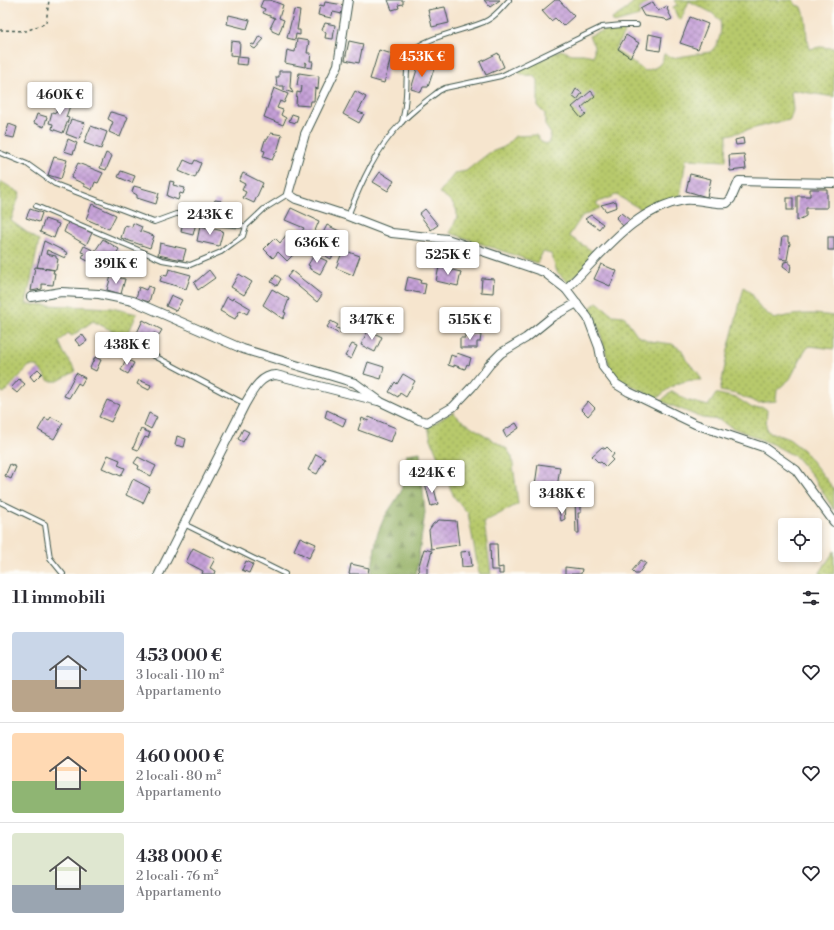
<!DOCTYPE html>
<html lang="it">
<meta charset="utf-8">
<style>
body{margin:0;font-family:"Libre Bodoni",serif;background:#f2f2f3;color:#2b2b33;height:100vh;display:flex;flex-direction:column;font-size:15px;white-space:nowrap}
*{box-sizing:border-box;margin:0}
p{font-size:13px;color:#7c7c81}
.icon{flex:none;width:22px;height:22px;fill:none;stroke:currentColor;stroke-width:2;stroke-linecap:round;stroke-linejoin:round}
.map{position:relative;height:574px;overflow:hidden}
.drawer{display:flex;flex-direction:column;background:#fff;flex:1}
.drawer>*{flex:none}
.fabs{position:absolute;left:778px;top:518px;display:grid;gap:8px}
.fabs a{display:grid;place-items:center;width:44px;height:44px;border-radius:4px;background:#fff;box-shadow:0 2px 6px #0003;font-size:20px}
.price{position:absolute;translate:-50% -34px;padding:0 9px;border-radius:4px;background:#fff;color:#222;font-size:13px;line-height:26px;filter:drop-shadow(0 1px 2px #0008)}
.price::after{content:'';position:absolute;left:50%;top:24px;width:12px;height:9px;margin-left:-6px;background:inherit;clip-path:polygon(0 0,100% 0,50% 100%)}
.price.active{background:#ea580c;color:#fff}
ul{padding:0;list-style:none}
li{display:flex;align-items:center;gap:12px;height:100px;padding:0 12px}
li+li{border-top:1px solid #e1e1e2}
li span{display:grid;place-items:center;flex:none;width:112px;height:80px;border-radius:4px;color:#555}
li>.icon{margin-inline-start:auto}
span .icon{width:48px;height:48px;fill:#fffc;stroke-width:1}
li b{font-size:17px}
h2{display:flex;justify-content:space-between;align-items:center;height:48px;padding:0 12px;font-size:17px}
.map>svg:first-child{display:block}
.grass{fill:url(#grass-dots);stroke:#6b8350}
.forest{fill:url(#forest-firs);stroke:#58754a}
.building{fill:url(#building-cross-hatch)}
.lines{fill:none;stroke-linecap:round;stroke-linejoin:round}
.service-casing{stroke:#3f564b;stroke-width:6}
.minor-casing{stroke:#3f564b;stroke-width:10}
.path{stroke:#3f564b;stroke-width:1.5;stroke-dasharray:3 3;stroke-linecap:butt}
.service{stroke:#fff;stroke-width:4}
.minor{stroke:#fff;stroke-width:8}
</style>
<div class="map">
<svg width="834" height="574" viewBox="0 0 834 574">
<defs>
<pattern id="grass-dots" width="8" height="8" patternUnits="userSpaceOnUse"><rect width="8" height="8" fill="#b7c96c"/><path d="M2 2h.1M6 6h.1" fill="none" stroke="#94a45a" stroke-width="1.8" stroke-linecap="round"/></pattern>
<pattern id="forest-firs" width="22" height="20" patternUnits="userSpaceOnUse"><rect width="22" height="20" fill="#91ad60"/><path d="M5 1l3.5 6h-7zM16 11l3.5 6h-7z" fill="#768e50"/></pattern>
<pattern id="building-cross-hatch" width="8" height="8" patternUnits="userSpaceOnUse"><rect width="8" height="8" fill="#c6a0d8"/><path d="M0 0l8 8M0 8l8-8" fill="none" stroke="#a084b0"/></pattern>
</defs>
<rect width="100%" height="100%" fill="#fdfcf7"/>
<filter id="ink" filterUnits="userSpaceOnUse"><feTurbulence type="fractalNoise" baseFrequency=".025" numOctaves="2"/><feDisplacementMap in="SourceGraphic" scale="8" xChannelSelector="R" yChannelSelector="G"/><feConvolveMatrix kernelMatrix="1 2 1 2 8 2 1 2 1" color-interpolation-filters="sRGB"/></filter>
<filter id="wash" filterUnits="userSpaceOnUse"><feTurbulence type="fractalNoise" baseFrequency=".012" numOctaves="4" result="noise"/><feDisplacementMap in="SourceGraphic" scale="16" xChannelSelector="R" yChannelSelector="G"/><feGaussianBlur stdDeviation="0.9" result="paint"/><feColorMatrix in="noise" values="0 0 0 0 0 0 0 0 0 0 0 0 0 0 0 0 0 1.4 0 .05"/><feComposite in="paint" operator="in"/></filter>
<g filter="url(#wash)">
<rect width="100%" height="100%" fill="#f6e5ce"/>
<!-- grass -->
<g class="grass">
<polygon points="635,0 647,0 647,3 639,9 639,16 614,23 612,19 627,9"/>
<path d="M674 0H793L796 5 802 7C808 21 805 35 809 49L820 47 834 48V97L791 90 793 110 790 120C768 123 748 131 727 135L726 161 686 159 680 197 646 212 616 195 596 203 600 208 582 216 569 236 597 254 569 282H567L557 272 551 254 543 252 537 263 450 233C452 228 457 220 457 214 458 206 445 195 439 193L455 173 466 171 489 153 504 147 515 136 536 135 543 143 548 144 551 134 545 125V114L538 107V80L534 76 523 75 517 71 561 50 572 54H583L594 56V46L589 36 605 30 626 29 615 50 645 71C656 68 662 66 664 54L672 58 710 52C720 44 722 31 720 20L712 13 689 1 681 20 678 18 673 7 677 5Z"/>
<polygon points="0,181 20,193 11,221 39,241 26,304 112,308 137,314 126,338 93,321 72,336 68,333 59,342 64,353 76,371 58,381 49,381 37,366 29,366 4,393 0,391"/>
<path d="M744 287 752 294 759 307 774 319C795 313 812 313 834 316V349L810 346 805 350 790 379 777 390 776 401 758 403 736 394 720 391 728 350Z"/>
<path d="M597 302 613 315 624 316 638 336 650 341 672 344 682 350 686 360 696 370 702 380C683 379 670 385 657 399L617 378 612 374 599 329 590 308Z"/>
<polygon points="671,392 674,392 686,400 708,406 716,394 718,394 737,398 752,408 763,407 767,410 766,426 767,431 789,439 803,450 834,489 834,510 812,475 796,457 774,445 731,427 720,420 702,418 661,401"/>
<polygon points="453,412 461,420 507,449 512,457 518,504 484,522 491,574 479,574 468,513 454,497 431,439 428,427"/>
<polygon points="834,551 834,574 819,574"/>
</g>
<!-- forest -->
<polygon class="forest" points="420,452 425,513 416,574 371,574 377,535 384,518 401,492 407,454"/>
<g id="blocks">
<!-- building -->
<g class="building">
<polygon points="263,0 270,0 283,5 279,18 284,20 279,34 272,31 272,29 270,28 275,18 263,13 265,9 260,7"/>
<polygon points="388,0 403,0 403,4 398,5 399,8 392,10"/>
<polygon points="484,0 500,0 490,7"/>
<polygon points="555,0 559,0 574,16 563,26 555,18 551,21 542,11"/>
<polygon points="325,2 344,5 342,14 333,12 331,18 318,15 320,5 324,6"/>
<polygon points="653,2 658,11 667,6 668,8 667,9 672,19 667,21 665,19 644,16 640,9"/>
<polygon points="445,7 449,23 432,27 428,10"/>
<polygon points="294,10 300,11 297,30 300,30 300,35 296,34 295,40 287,38"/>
<polygon points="229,15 250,20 247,29 227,24"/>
<polygon points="690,17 708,24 698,49 680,43"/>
<polygon points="325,23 335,25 333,39 325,38 326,33 322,30"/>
<polygon points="649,34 662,37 660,51 647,49"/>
<polygon points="626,35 639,43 630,57 618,49"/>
<polygon points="259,36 264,39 255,49 250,46 252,44 254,45"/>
<polygon points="297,39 309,41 307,53 311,53 310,61 313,61 312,68 306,67 307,63 305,62 305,67 285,63 287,50 295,52"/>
<polygon points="231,41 240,42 239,56 230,55"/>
<polygon points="349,41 363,44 359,63 345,60"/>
<polygon points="379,50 392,54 384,83 370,79"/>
<polygon points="498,53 504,67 486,75 480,62"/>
<polygon points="237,57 248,58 247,65 236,64"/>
<polygon points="419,63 434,69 428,87 423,87 421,92 411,89"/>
<polygon points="279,71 291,71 290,87 293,93 284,90 284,86 277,86 276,77 279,77"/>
<polygon points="299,73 319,76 318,89 315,88 314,101 311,101 310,106 296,105 297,92 301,93 302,86 297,85"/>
<polygon points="274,88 288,94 284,103 280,101 277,108 283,110 281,115 286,118 283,125 264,117"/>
<polygon points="576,89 582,93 577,100 572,96"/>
<polygon points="355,91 366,97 358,112 364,114 359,123 343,114"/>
<polygon points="591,91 595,96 581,108 586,114 581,118 572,107"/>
<polygon points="55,98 71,103 66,117 69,118 63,133 52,129 53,124 49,123 52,112 56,113 58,106 53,104"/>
<polygon points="111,112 128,117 120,137 109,132 113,122 108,119"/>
<polygon points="37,114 47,117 44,127 34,123"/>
<polygon points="292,114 298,116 296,123 289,121"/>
<polygon points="71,119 85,123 79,139 66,134"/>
<polygon points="9,124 17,127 14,138 5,136"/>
<polygon points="91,126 107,132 101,149 84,143"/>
<polygon points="271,133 282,135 277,152 276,152 272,160 263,157 265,151 262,150 265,140 267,140"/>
<polygon points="743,138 744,144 736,145 735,140"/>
<polygon points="68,139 77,143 73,154 64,151"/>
<polygon points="106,153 112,156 106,170 100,168"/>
<polygon points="744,154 746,169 730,171 729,155"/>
<polygon points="54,157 67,160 61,179 48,175"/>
<polygon points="184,160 193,164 195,160 201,163 195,178 179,171"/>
<polygon points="78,163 103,173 98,183 95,182 92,190 84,186 84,184 71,178"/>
<polygon points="121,171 135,176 132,183 118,177"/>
<polygon points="380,172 394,181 388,191 373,182"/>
<polygon points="243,173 263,183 254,203 243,198 246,192 242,190 245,184 239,181"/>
<polygon points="690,174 711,179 707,197 686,191"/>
<polygon points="170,181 174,182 173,185 185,188 183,194 180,193 178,200 167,196"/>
<polygon points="134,186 159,193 156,204 137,198 137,195 132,192"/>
<polygon points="810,189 827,189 827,208 806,208 806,216 797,221 797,196 810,196"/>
<rect x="787" y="198" width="6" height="12"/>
<polygon points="215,200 221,201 219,206 226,208 224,215 211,210"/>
<polygon points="616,201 617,207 606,211 601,205"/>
<polygon points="92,204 116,215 109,229 86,219"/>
<polygon points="291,208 319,221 312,238 301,233 304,228 285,220"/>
<polygon points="30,209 42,213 39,222 26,218"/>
<polygon points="425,209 438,225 431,230 419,214"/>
<polygon points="621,213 630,220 623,226 616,218"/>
<polygon points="591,215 603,224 599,229 585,219"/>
<polygon points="45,219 59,224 54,238 40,232"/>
<polygon points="183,220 196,223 193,235 181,232"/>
<polygon points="68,222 92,233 86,245 64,232"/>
<polygon points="133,223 142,227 140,231 154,236 150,248 121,238 125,225 132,227"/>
<polygon points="327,225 341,232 336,242 339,244 331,259 320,253 325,244 319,241"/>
<polygon points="200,226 223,231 219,246 197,241"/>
<polygon points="287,234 295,242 297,251 287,261 278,252 273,258 264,249 275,238 280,243"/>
<polygon points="782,237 788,237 788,242 790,243 787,260 779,259"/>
<rect x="828" y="237" width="6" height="13"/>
<polygon points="103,239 119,249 111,262 95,251"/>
<polygon points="44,241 68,253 65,258 47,250 46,254 56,256 56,258 58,259 56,270 37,267"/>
<polygon points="160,243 186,249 183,260 158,255"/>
<polygon points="84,246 93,250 88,261 82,258 84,253 81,252"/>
<polygon points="343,250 360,256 353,275 336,268"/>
<polygon points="314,255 327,261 320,274 309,268 310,266 308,265"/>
<polygon points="789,261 789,264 791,264 790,272 783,267 784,262"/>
<polygon points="601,264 617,271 610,286 594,279"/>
<polygon points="35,267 54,270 53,273 55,273 53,285 42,284 42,289 31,291"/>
<polygon points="439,267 461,272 458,286 436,281"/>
<polygon points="169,269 191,275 186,289 160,281 162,275 167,276"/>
<polygon points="209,270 215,278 198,290 194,283"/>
<polygon points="292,271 322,295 317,302 287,277"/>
<polygon points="239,274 252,282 244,295 231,287"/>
<polygon points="276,275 281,279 277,286 271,282"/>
<polygon points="111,276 125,279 121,294 107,290"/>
<polygon points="408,277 421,280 420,283 426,284 424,294 405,290"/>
<polygon points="482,278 494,279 493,293 481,292"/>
<polygon points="148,286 153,288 149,302 136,298 139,287 146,290"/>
<polygon points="272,289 289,299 284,312 286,313 283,319 263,305"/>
<polygon points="171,295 182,300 176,311 166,306"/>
<polygon points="227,297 232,300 233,298 250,308 247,314 240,310 235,319 220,311"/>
<polygon points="143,320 162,330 159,335 154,333 152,338 145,335 144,339 136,335"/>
<polygon points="331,321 338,325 336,328 342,330 339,334 327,327"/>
<polygon points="368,330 382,337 375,352 361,345"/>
<polygon points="82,334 87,341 80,346 75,340"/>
<polygon points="465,334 481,335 480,342 477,342 477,348 460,348 460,338 465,338"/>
<polygon points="105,336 118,342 110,356 98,350"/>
<polygon points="352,344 357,346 351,359 345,356"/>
<polygon points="457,353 471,358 469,365 467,364 465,369 454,365 454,367 448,365 451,355 456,357"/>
<polygon points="95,357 101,360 96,371 90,368"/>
<polygon points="126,359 134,363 128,374 121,370"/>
<polygon points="368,362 384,367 381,379 364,374"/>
<polygon points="38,369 42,373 34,381 30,376"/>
<polygon points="76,373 85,378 81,385 78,383 69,398 64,396"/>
<polygon points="403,374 415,381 406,397 400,393 398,397 389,392 395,382 397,384"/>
<polygon points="19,379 25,384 17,393 11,388"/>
<polygon points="139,380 151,385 149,390 137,384"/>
<polygon points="107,400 119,405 111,422 99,417"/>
<polygon points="588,401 595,408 588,416 581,409"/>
<polygon points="327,410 346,419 343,426 325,417"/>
<polygon points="149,413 157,417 151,429 144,425"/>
<polygon points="51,417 63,423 54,439 38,430 45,418 49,420"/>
<polygon points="369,417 396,428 391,442 358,430 362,418 368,421"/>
<polygon points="516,423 519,428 506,437 503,431"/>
<polygon points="141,429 150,433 148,438 145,437 138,450 133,448"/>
<polygon points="243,429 249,432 243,442 238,439"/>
<polygon points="177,436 186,439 184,447 175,445"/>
<polygon points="602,447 605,449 607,447 614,454 611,458 613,460 606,467 601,462 599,463 592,456"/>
<polygon points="316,454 325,459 317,474 308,470"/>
<polygon points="108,455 120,460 118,465 125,468 121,476 102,468"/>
<polygon points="138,457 156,466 151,476 138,469 139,466 134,463"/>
<polygon points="10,464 16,467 11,479 5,476"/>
<polygon points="538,464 560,467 557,488 535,485"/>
<polygon points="133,479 150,488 143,503 126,495"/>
<polygon points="432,481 438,504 431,506 425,483"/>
<polygon points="564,497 565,506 552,505 551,498"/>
<polygon points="575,497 581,497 581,513 578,513 579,533 576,533"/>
<polygon points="564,509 565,519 561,521 559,510"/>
<polygon points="439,520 456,521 459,545 431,549 429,530 433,524"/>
<polygon points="300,537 316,544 309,558 294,550"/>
<polygon points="490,544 497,544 498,568 503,567 503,574 499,574 499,570 491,570"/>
<polygon points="193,548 215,559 210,568 216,571 215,574 202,574 203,571 186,562"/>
<polygon points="424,549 432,551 427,568 427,574 419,574 418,568"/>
<polygon points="470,551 472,566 462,567 461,552"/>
<polygon points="641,560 646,563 638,574 635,574 632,571"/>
<polygon points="246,561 253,564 249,573 242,570"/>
<polygon points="351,564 369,568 368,574 349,574"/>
<polygon points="565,567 582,569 581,574 565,574"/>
</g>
</g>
</g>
<g filter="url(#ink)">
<use href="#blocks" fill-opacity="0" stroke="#3f564b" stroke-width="1"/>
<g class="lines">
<!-- service casing -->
<g class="service-casing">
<g id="service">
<path d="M402 122C403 116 405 110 405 104 408 88 404 67 412 52 419 39 469 29 484 22 494 18 502 8 509 0"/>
<polyline points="0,153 27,164 55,184 154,222 176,214 183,214 222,224 246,226 264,209 288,194"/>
<polyline points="36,206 162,260 190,265 221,252 233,243 243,236 246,226"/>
<path d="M348 216C361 183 376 149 401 123 412 111 426 101 439 91L445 88 501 76 602 27 622 25H637"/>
<polyline points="130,343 245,404"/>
<polyline points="0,502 45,524 50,558 63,574"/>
<polyline points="184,524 285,574"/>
</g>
</g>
<!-- minor casing -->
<g class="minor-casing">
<g id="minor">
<polyline points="348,0 338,65 305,134 288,194 296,199 348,216 392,233 447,239 544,272 566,289 588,318 599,347 603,367 616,384 629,392 695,424 763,447 796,470 834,522"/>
<path d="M566 289C601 256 632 209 684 200 699 198 713 205 727 203L731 199 739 181 834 183"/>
<polyline points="31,297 61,292 99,294 133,301 243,349 355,383 381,402 419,420 427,422 453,407 472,387 490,364 501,353 526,338 552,317 577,303"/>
<path d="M159 574 245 404C252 392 260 375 276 375L378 401"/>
</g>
</g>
<!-- path -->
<polyline class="path" points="0,30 26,31 46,23 49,0"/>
<!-- service -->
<use href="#service" class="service"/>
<!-- minor -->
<use href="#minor" class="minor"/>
</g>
</g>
</svg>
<div class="fabs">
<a><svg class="icon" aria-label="locate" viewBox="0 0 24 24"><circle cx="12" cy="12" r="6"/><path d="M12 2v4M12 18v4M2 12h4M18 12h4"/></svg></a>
</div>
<b class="price active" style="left:422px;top:78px">453K €</b>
<b class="price" style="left:60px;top:116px">460K €</b>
<b class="price" style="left:210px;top:236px">243K €</b>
<b class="price" style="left:317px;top:264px">636K €</b>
<b class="price" style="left:448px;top:276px">525K €</b>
<b class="price" style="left:116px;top:285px">391K €</b>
<b class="price" style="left:372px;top:341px">347K €</b>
<b class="price" style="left:470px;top:341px">515K €</b>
<b class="price" style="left:127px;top:366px">438K €</b>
<b class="price" style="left:432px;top:494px">424K €</b>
<b class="price" style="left:562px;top:515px">348K €</b>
</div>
<section class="drawer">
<h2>11 immobili<svg class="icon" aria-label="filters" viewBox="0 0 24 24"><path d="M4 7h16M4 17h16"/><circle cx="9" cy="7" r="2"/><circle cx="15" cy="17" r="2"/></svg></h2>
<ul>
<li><span style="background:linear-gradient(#c9d6e8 60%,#b9a48a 0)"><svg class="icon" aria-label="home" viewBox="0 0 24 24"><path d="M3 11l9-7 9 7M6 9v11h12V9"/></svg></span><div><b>453 000 €</b><p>3 locali · 110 m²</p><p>Appartamento</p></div><svg class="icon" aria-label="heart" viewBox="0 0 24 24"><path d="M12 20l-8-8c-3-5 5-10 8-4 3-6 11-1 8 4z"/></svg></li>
<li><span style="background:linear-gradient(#ffd9b3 60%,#8fb573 0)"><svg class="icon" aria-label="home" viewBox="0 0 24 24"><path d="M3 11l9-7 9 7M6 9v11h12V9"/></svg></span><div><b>460 000 €</b><p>2 locali · 80 m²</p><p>Appartamento</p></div><svg class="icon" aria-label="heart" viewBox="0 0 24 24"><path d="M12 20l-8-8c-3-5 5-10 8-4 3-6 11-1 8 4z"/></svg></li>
<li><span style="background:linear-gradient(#dfe7d0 65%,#9aa5b1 0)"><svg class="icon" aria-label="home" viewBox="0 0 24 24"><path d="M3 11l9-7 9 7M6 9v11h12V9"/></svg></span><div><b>438 000 €</b><p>2 locali · 76 m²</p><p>Appartamento</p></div><svg class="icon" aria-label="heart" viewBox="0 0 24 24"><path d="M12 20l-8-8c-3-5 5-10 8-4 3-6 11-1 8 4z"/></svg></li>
</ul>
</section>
